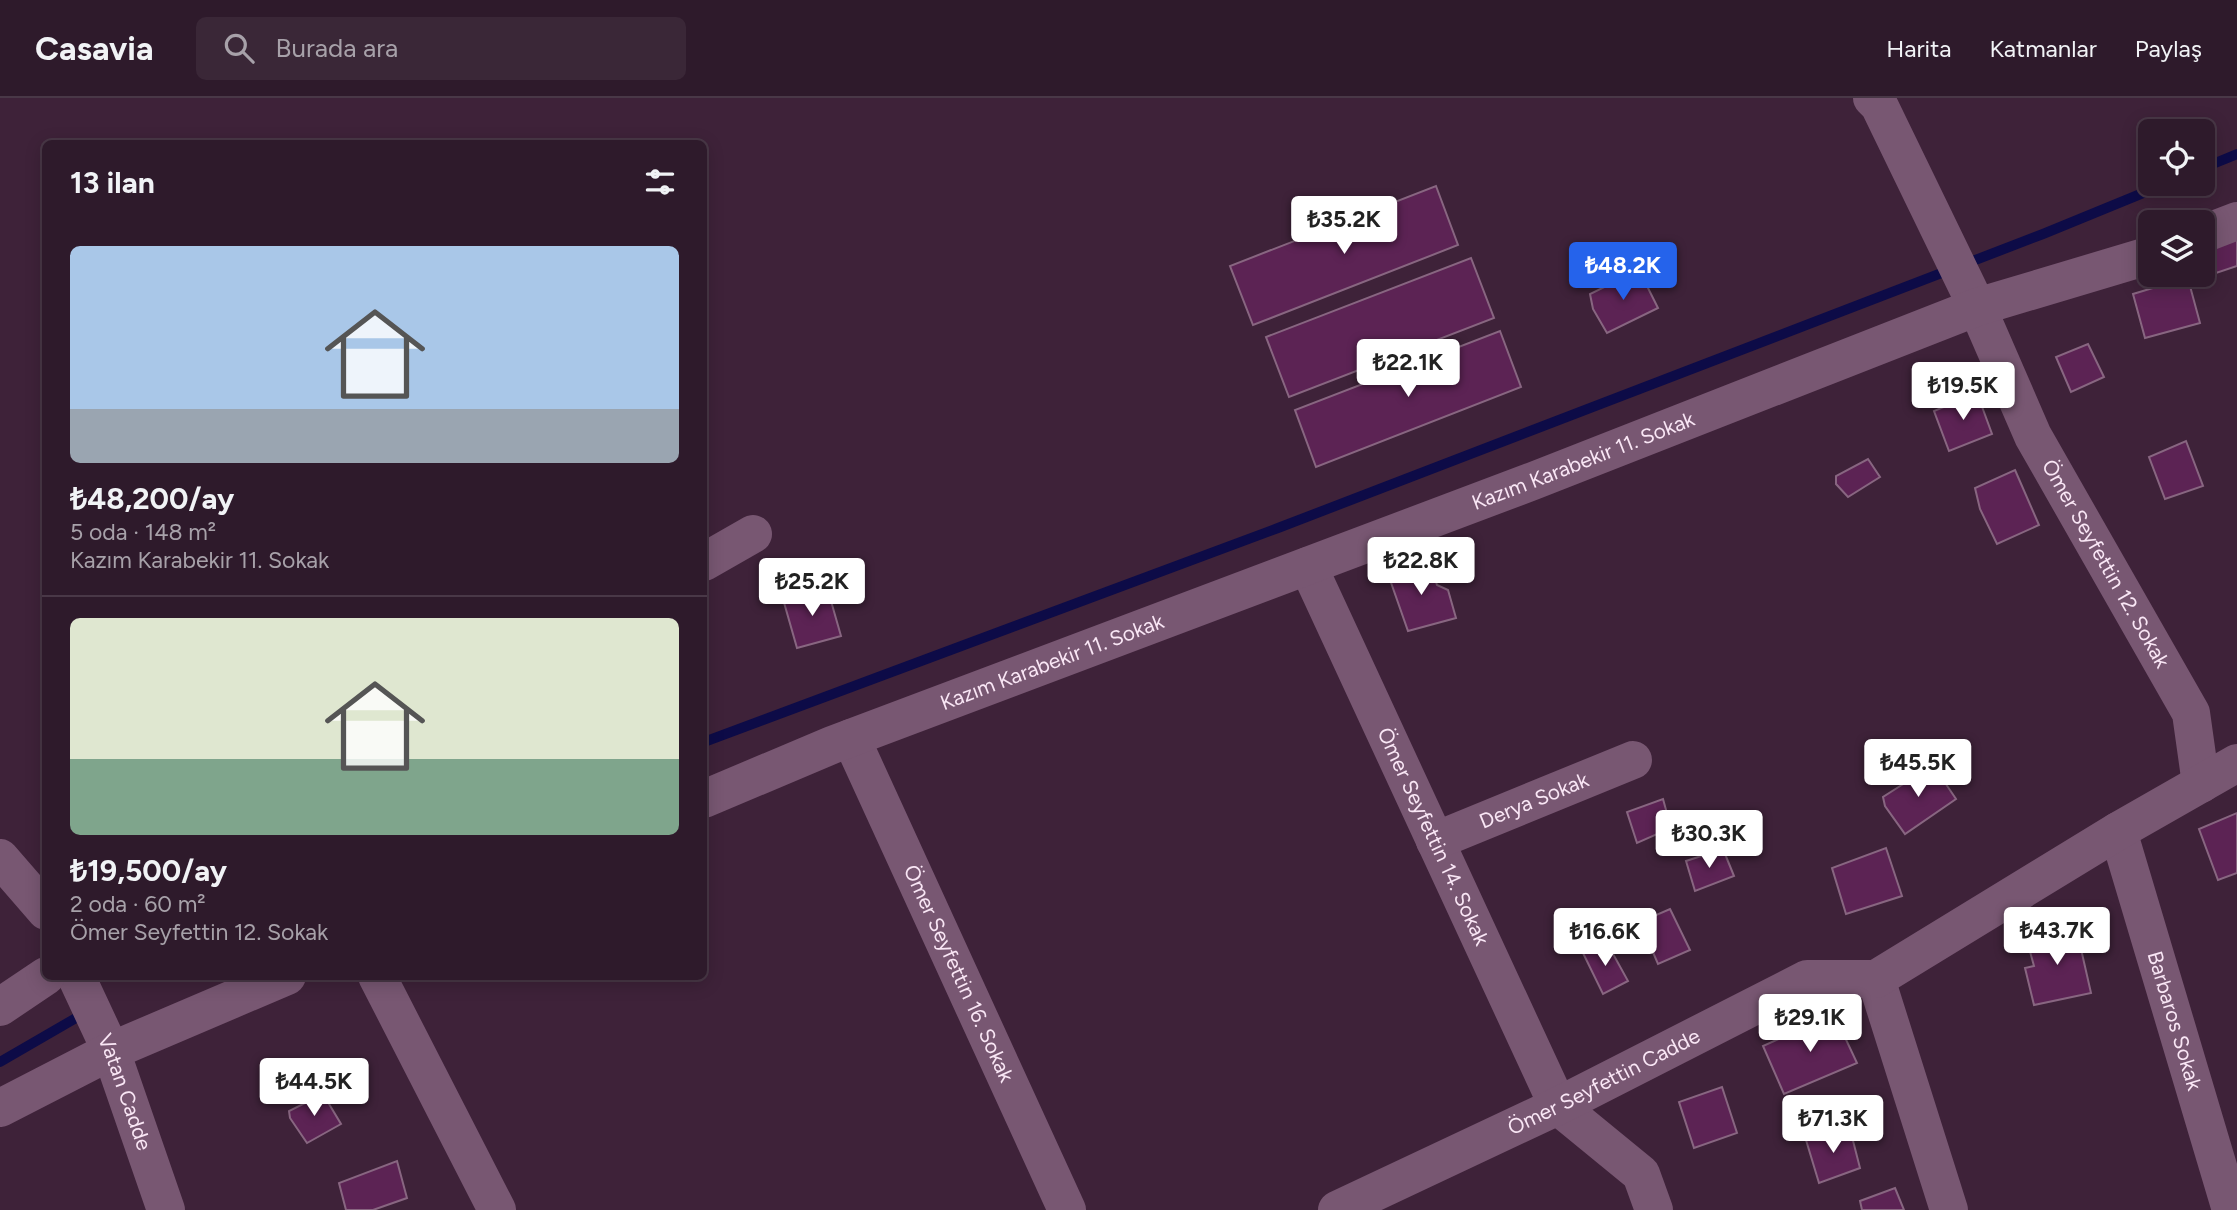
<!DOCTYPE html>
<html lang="tr">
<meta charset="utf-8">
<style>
body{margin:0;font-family:Figtree,sans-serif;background:#3a2737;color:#f1f3f6;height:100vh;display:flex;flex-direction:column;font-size:26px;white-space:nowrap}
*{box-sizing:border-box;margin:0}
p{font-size:23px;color:#a7a1a9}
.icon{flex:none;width:38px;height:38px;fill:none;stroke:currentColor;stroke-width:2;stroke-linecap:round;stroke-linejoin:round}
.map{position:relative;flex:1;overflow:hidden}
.drawer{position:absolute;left:42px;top:42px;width:665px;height:840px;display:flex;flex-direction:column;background:#2e1a2b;border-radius:10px;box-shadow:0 4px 18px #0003,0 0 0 2px #493847}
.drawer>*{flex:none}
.fabs{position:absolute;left:2138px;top:21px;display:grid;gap:14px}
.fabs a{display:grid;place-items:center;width:77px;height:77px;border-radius:10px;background:#2e1a2b;box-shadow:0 4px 18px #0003,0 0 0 2px #493847;font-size:35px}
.price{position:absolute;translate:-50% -60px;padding:0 16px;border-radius:7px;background:#fff;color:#222;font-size:23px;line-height:46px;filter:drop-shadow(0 2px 4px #0008)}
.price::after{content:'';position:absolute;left:50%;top:42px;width:21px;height:16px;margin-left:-10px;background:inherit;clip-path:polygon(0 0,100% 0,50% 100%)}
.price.current{background:#2563eb;color:#fff}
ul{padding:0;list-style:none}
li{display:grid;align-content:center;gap:14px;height:371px;padding:0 28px}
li+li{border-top:2px solid #493847}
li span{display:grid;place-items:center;height:217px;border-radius:10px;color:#555}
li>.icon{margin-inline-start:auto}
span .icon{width:126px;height:126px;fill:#fffc;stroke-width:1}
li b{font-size:30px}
h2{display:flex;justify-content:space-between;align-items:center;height:84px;padding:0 28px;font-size:30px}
header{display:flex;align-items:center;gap:42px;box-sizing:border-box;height:98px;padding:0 35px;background:#2e1a2b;border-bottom:2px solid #493847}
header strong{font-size:33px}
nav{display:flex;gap:38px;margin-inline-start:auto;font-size:24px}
.search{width:490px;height:63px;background:#3a2737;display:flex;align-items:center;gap:18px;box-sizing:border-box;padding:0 24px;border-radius:10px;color:#a7a1a9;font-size:26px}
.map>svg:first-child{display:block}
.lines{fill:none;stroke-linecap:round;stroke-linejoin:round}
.stream{stroke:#0d0b47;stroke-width:10}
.building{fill:#5c2354;stroke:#886681;stroke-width:2}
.street{stroke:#785772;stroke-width:38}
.labels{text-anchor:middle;stroke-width:6;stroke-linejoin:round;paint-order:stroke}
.street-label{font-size:21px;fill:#f9e6f5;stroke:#3e2239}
</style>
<header>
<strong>Casavia</strong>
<div class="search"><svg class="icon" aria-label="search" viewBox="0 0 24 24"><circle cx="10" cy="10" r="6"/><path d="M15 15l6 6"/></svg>Burada ara</div>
<nav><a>Harita</a><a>Katmanlar</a><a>Paylaş</a></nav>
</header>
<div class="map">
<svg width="2237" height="1112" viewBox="0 0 2237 1112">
<rect width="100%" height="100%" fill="#3e2239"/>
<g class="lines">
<!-- stream -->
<g class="stream">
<polyline points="2203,70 2237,56"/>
<polyline points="704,644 1278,430 2043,136 2165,86"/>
<polyline points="149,879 149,878"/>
<polyline points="0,964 76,920"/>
</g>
</g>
<!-- building -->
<g class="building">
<polygon points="1436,88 1458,147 1253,227 1230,168"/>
<polygon points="2237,139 2237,168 2216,175 2208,148"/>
<polygon points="1471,160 1494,220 1289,299 1266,239"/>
<polygon points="1639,172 1658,210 1607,235 1593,211 1590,196"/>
<polygon points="2167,177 2187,177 2200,225 2145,240 2133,196 2163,187"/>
<polygon points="1500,233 1521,289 1316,369 1295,312"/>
<polygon points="2088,246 2104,279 2071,294 2056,259"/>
<polygon points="1977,295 1992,336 1949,353 1934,313"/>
<polygon points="2186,343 2203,388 2165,401 2149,359"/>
<polygon points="1868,361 1880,379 1848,399 1836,386 1836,378"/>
<polygon points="2015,372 2039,427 1997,446 1980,411 1975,390"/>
<polygon points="1430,465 1437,487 1448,492 1456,520 1408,533 1388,476"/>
<polygon points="827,489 841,538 797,550 783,501"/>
<polygon points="1933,667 1956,701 1905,736 1885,708 1883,699"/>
<polygon points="1663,701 1671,730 1637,745 1627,714"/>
<polygon points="2237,715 2237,775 2218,782 2199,731"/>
<polygon points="1886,750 1902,798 1846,816 1832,770"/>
<polygon points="1723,751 1734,778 1695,793 1686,763"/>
<polygon points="1670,811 1690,852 1658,866 1640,824"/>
<polygon points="2076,829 2091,895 2034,907 2025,870 2034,868 2026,839"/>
<polygon points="1607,845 1628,883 1603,896 1583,855"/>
<polygon points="1834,916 1857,965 1784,996 1763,948"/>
<polygon points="1722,989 1737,1035 1694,1050 1679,1004"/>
<polygon points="323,996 341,1026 307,1045 290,1020 289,1013"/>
<polygon points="1850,1031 1860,1070 1819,1085 1806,1042"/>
<polygon points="397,1063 407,1100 373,1112 346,1112 339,1085"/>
<polygon points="1895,1090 1904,1112 1862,1112 1860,1103"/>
</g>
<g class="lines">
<!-- street -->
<g class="street">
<path id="s1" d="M1872 0 1879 7 1977 209 2033 338 2191 615 2201 686"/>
<polyline points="2203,136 2237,123"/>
<polyline points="704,464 753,436"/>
<path id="s2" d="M1308 468 1558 1008 1641 1076 1654 1112"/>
<path id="s3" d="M851 640 1067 1112"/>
<path id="s4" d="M704 701 832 647 1533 383 1977 209 2151 157"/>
<path id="s5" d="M2118 733 2231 1112"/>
<path id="s6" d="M1435 743 1633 662"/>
<polyline points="0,760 46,813"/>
<path id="s7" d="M76 878 111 953 166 1112"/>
<polyline points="377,878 497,1112"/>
<polyline points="1876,881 1949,1112"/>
<polyline points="0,909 46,878"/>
<polyline points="0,1010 111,953 287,878"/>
<path id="s8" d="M1337 1112 1558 1008 1807 881H1876L2118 733 2237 665"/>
</g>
</g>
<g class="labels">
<!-- street labels -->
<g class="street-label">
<text dy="7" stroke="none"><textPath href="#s4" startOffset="942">Kazım Karabekir 11. Sokak</textPath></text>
<text dy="7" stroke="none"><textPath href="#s1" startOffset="522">Ömer Seyfettin 12. Sokak</textPath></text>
<text dy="7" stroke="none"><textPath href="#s4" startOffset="374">Kazım Karabekir 11. Sokak</textPath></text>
<text dy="7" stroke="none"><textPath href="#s6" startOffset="107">Derya Sokak</textPath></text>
<text dy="7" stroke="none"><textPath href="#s2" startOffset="298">Ömer Seyfettin 14. Sokak</textPath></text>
<text dy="7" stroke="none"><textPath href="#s3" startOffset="259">Ömer Seyfettin 16. Sokak</textPath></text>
<text dy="7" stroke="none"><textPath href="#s5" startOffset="198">Barbaros Sokak</textPath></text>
<text dy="7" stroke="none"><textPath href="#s8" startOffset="296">Ömer Seyfettin Cadde</textPath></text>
<text dy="7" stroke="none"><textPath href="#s7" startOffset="126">Vatan Cadde</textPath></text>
</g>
</g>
</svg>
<div class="fabs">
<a><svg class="icon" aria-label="locate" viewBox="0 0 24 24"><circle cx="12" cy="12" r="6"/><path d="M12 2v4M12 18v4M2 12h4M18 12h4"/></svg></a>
<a><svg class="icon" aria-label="layers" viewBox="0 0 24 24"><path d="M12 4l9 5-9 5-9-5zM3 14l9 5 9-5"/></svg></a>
</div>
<b class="price" style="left:1344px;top:158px">₺35.2K</b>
<b class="price current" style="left:1623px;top:204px">₺48.2K</b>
<b class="price" style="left:1408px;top:301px">₺22.1K</b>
<b class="price" style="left:1963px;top:324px">₺19.5K</b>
<b class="price" style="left:1421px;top:499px">₺22.8K</b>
<b class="price" style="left:812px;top:520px">₺25.2K</b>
<b class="price" style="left:1918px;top:701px">₺45.5K</b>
<b class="price" style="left:1709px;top:772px">₺30.3K</b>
<b class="price" style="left:2057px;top:869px">₺43.7K</b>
<b class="price" style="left:1605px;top:870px">₺16.6K</b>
<b class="price" style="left:1810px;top:956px">₺29.1K</b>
<b class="price" style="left:314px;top:1020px">₺44.5K</b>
<b class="price" style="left:1833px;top:1057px">₺71.3K</b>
<section class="drawer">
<h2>13 ilan<svg class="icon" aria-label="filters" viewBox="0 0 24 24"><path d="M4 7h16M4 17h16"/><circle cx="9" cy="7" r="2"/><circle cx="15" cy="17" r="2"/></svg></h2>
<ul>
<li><span style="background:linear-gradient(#a9c7e8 75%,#9aa5b1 0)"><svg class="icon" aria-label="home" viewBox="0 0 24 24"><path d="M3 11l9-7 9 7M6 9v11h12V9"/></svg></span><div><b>₺48,200/ay</b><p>5 oda · 148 m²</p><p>Kazım Karabekir 11. Sokak</p></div></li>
<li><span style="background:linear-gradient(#dfe7d0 65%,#7fa58c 0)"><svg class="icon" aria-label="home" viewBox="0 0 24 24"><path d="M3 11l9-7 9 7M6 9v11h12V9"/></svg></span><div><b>₺19,500/ay</b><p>2 oda · 60 m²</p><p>Ömer Seyfettin 12. Sokak</p></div></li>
</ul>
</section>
</div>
